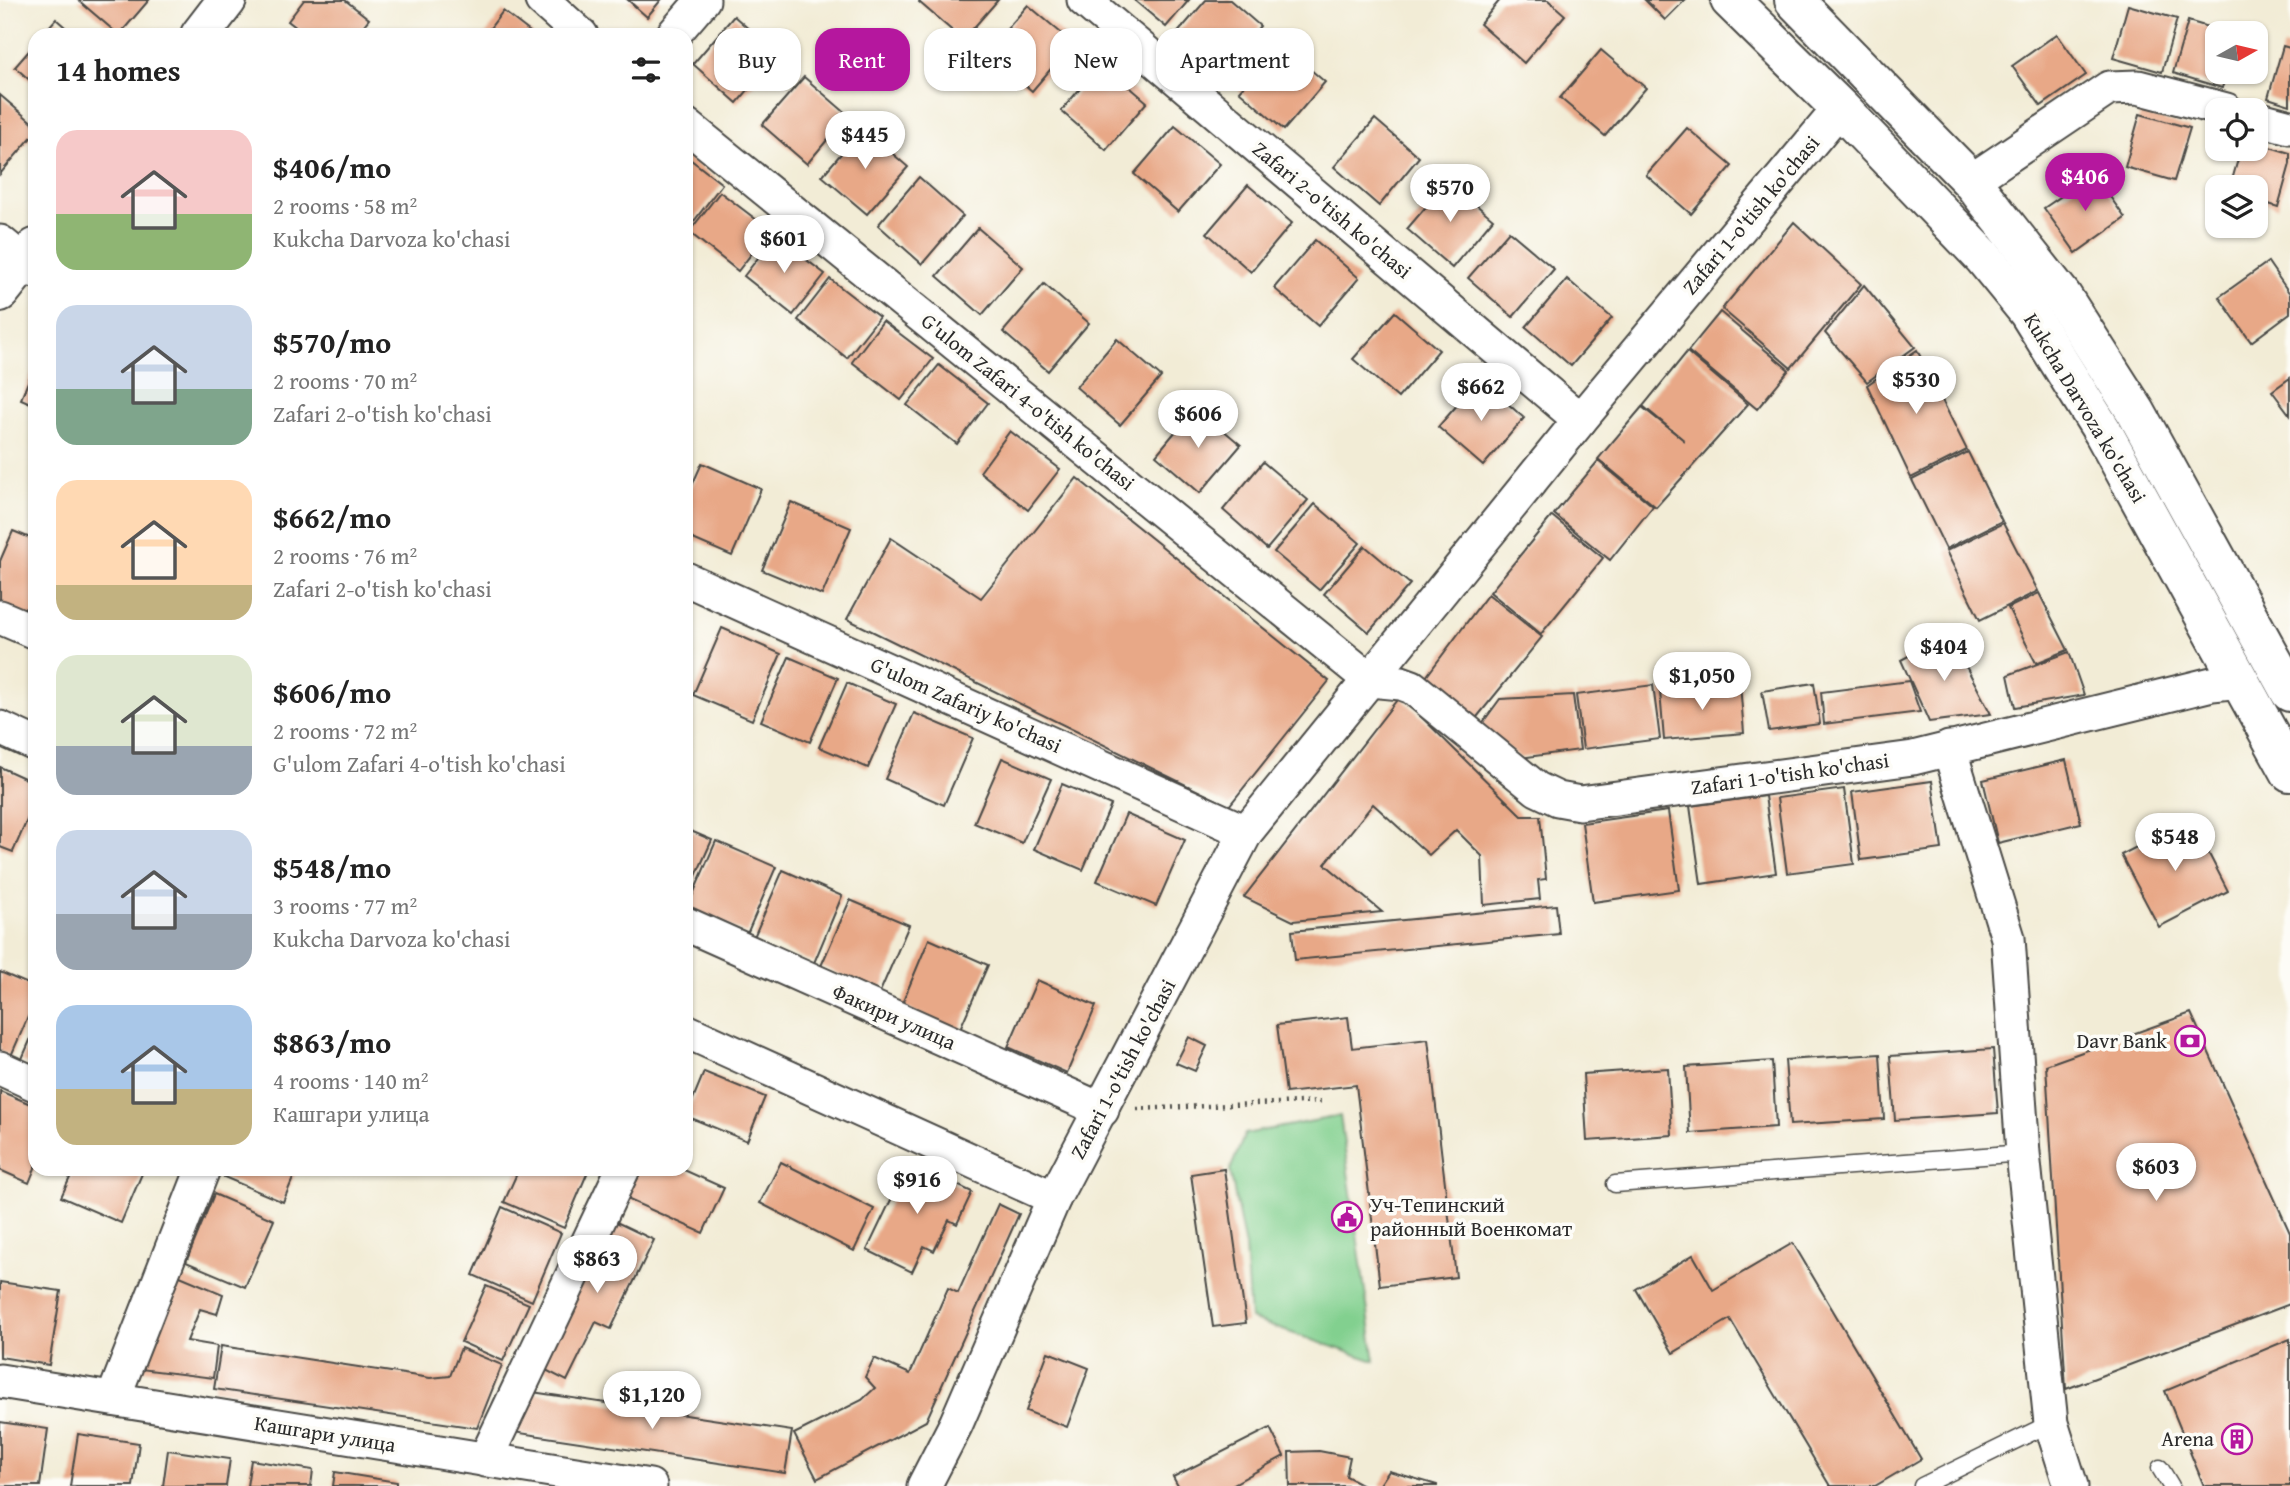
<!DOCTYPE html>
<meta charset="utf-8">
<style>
body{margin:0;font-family:"Gentium Book Plus",serif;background:#f2f2f2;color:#222;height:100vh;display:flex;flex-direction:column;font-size:26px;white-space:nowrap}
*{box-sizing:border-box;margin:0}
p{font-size:23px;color:#767676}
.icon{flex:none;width:38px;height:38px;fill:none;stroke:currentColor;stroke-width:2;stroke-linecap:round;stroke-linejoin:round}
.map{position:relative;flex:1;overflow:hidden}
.sheet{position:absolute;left:28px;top:28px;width:665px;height:1148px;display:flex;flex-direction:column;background:#fff;border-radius:21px;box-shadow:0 2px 5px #0004}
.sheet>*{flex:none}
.hud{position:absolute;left:714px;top:28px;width:665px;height:63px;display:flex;gap:14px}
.needle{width:46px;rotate:82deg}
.controls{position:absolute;left:2205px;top:21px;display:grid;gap:14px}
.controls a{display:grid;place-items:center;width:63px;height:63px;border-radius:14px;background:#fff;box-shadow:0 2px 5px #0004;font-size:35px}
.price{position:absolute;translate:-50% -60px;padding:0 16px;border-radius:24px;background:#fff;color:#222;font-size:23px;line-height:46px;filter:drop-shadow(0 2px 4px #0008)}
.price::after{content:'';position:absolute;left:50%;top:42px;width:21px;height:16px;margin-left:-10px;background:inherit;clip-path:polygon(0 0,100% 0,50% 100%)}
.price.current{background:#b5179e;color:#fff}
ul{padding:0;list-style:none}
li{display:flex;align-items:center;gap:21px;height:175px;padding:0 28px}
li span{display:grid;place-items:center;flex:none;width:196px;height:140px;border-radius:21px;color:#555}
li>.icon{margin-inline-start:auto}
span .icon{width:84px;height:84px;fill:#fffc;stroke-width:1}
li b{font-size:30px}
h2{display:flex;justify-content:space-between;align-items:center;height:84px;padding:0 28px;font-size:30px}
.chip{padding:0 24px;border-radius:21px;background:#fff;box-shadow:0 2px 5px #0004;font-size:24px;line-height:63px}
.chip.current{background:#b5179e;color:#fff}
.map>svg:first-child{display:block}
.green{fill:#82d08f;stroke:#567e5d;stroke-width:2}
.building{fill:#e8a887}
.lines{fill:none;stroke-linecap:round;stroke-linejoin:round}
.lane-casing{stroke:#494845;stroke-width:19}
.street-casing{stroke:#494845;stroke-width:37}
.secondary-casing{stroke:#494845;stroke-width:42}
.primary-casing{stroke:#494845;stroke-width:42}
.path{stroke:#494845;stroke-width:4.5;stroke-dasharray:2 5;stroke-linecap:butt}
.lane{stroke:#fff;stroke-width:16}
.street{stroke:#fff;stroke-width:33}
.secondary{stroke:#fff;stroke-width:38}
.primary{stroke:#fff;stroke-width:38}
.labels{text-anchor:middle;stroke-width:7;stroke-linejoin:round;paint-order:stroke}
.street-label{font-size:21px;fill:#2b2b2b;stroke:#fdfcf7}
.poi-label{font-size:21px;fill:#2b2b2b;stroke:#fdfcf7;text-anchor:end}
</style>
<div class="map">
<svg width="2290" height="1486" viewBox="0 0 2290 1486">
<rect width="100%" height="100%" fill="#fdfcf7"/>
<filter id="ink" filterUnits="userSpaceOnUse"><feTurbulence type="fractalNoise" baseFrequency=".0143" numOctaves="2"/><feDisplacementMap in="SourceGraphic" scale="14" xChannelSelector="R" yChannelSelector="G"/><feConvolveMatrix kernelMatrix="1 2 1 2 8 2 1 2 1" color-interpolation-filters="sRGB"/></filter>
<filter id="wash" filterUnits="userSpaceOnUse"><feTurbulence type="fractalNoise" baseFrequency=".00686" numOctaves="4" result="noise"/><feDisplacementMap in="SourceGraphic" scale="28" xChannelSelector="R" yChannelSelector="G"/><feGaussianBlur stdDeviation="1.57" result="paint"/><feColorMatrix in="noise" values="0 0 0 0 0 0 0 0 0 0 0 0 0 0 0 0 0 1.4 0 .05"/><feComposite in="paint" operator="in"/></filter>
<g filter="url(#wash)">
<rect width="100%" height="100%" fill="#f2ecd6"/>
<!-- green -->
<polygon class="green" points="1340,1116 1375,1361 1250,1319 1245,1247 1230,1170 1245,1134"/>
<g id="blocks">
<!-- building -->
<g class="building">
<polygon points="78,0 149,0 119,35"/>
<polygon points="304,0 345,0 369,19 356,35 306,35 288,21"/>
<polygon points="628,0 661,0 647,17"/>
<polygon points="920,0 998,0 963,40 919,2"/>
<polygon points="1134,0 1189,0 1166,27"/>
<polygon points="1206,0 1230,0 1260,26 1219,75 1175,36"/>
<polygon points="1500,0 1548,0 1565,15 1524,63 1480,24"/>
<polygon points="1645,0 1685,0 1665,20"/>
<polygon points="1028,5 1073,43 1032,91 987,52"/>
<polygon points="2128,5 2177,19 2162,72 2113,58"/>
<polygon points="503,11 534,35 485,35"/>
<polygon points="734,16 778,55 737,103 693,64"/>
<polygon points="56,19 74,35 42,35"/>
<polygon points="2188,21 2228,33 2217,33 2217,72 2227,72 2222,88 2173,73"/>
<polygon points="2057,34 2086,75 2041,106 2012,66"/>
<polygon points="35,44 35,85 15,67"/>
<polygon points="1281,44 1325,82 1284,130 1239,91"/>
<polygon points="2283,46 2290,48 2290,105 2268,98"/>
<polygon points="1601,50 1646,88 1605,136 1560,98"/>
<polygon points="1102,63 1147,102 1106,150 1061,111"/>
<polygon points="804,77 848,115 807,164 762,125"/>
<polygon points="0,95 35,125 35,133 0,174"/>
<polygon points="2140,114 2190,128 2174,181 2125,167"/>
<polygon points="1375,119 1419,157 1379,206 1334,167"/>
<polygon points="1175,126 1220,164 1178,212 1134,174"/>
<polygon points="863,128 908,167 867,214 822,176"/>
<polygon points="1687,128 1732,166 1691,214 1646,175"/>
<polygon points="2256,143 2290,153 2290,164 2278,207 2256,200 2256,187 2230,187 2241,149 2256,149"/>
<polygon points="686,156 722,184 691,225 686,221"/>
<polygon points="2094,174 2125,218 2076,253 2044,208"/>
<polygon points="919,177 963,216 922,264 878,225"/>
<polygon points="1448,181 1493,219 1452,268 1407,229"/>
<polygon points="1248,185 1292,223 1251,272 1207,233"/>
<polygon points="720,192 770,230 738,271 689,232"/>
<polygon points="1794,222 1861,284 1791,368 1722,309"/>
<polygon points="978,228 1023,267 982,315 937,276"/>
<polygon points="1509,231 1554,269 1513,317 1468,278"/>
<polygon points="775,236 825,274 793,315 744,276"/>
<polygon points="1315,240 1359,278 1318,326 1274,288"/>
<polygon points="2268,262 2290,294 2290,313 2251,342 2219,297"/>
<polygon points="830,279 879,317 847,358 798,320"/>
<polygon points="1567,279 1612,318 1571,366 1526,327"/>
<polygon points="1044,284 1089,323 1048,371 1003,332"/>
<polygon points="1864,285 1915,347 1867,382 1825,333"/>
<polygon points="1395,312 1439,350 1398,398 1353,359"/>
<polygon points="1720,312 1789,370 1757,409 1688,351"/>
<polygon points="883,321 933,359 901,400 852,362"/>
<polygon points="1117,339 1161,377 1120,425 1076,387"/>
<polygon points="1917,350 1967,450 1911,478 1867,385"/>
<polygon points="1687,352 1748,404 1656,507 1598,459 1642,407 1685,441 1643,406"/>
<polygon points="35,365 35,405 21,399"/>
<polygon points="939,365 988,403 957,444 907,405"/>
<polygon points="2290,378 2290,415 2272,391"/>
<polygon points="1480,379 1524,418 1483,466 1438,427"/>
<polygon points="1196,407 1241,445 1200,493 1156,455"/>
<polygon points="1010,431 1060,469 1028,510 980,472"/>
<polygon points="1968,452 2002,521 1946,549 1912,480"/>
<polygon points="1598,461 1653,506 1610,560 1554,514"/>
<polygon points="1263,462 1308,500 1267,549 1223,510"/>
<polygon points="702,463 761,489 732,556 686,536 686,499"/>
<polygon points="1077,478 1329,681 1229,806 847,619 891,538 981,598"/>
<polygon points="791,502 851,528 822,595 762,570"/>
<polygon points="1315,504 1360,543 1319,590 1274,552"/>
<polygon points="1552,516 1603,558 1541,634 1490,592"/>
<polygon points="2003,523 2038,591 1980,620 1946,551"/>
<polygon points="13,531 35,540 35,620 0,604 0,561"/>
<polygon points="1365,546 1410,584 1369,632 1324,594"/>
<polygon points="2039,593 2068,650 2036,663 2008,608"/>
<polygon points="1488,594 1542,637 1473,722 1423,681"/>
<polygon points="722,628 781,654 752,720 693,695"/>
<polygon points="1949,634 1991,714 1929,722 1901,660"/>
<polygon points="2069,652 2084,695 2015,707 2008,675"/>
<polygon points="789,657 838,678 810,742 761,721"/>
<polygon points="1909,681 1920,712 1824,724 1821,692"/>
<polygon points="847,683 896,704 868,768 819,747"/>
<polygon points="1814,683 1820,724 1769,731 1762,691"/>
<polygon points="1740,684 1744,733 1664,740 1660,691"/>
<polygon points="1653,685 1660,739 1583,749 1576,695"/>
<polygon points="1573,695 1580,750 1520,758 1481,725 1500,699"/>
<polygon points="1400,696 1522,816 1540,816 1546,879 1538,880 1540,899 1484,905 1482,856 1456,830 1429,855 1373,804 1325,864 1382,912 1293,921 1244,897"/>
<polygon points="914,713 973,738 944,805 885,779"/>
<polygon points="1002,758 1051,779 1022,843 974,823"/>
<polygon points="2066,760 2081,823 1998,843 1983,780"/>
<polygon points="0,767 35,783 35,802 13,852 0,847"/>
<polygon points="1932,781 1942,849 1861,860 1852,792"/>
<polygon points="1062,784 1111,805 1083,870 1034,849"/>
<polygon points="1844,789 1854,864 1787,873 1777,798"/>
<polygon points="1765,796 1776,873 1701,884 1690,806"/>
<polygon points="1668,811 1679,890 1593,902 1582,823"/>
<polygon points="1126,814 1185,840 1156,906 1097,881"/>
<polygon points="2191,819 2228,891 2159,927 2121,855"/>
<polygon points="686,829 712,840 686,898"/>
<polygon points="716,841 776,867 747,934 687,908"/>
<polygon points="783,870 842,896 814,963 754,937"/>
<polygon points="850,900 909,925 880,992 821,966"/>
<polygon points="1556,905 1559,934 1295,960 1292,931"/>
<polygon points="929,939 988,965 959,1031 901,1006"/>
<polygon points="0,972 35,987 35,1001 11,1056 0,1051"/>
<polygon points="1037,980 1096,1006 1067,1073 1008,1047"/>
<polygon points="2191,1013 2290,1233 2290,1304 2066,1389 2046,1065"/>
<polygon points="1348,1017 1352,1048 1428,1039 1456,1277 1380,1286 1356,1085 1286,1093 1277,1025"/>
<polygon points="35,1029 35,1067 21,1061"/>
<polygon points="1189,1037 1207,1046 1195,1071 1176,1063"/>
<polygon points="1993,1049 1998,1113 1895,1120 1890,1056"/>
<polygon points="1880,1054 1884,1119 1790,1125 1785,1060"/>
<polygon points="1772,1061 1776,1127 1690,1133 1686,1067"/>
<polygon points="1668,1068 1672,1135 1587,1141 1583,1074"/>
<polygon points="704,1072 765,1097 747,1141 686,1116"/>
<polygon points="0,1091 35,1106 35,1168 29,1183 0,1170"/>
<polygon points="781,1162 874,1209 854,1251 760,1203"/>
<polygon points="909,1162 972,1192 957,1224 949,1220 934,1251 924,1246 912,1272 867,1250"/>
<polygon points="74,1169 144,1169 121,1223 61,1197"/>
<polygon points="227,1169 297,1169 283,1202 224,1177"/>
<polygon points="519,1169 589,1169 564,1228 504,1202"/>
<polygon points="629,1169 682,1169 724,1188 703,1233 618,1195"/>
<polygon points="1224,1169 1246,1323 1213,1327 1191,1174"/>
<polygon points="214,1194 274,1220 245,1287 186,1262"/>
<polygon points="998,1204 1019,1214 926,1421 817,1479 794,1434 862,1400 875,1388 865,1377 874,1358 910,1374 948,1288 958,1293"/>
<polygon points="502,1207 561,1233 532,1301 473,1275"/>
<polygon points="610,1219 654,1240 611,1329 596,1322 567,1381 538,1366"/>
<polygon points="1793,1243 1921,1459 1875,1486 1830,1486 1730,1319 1673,1353 1636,1289 1693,1255 1713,1290"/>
<polygon points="168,1271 223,1294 217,1314 200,1309 187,1341 217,1346 213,1378 140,1369"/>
<polygon points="0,1282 61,1291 49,1365 0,1357"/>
<polygon points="486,1286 529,1304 503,1361 461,1342"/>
<polygon points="2290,1339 2290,1486 2204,1486 2165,1391"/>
<polygon points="221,1346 430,1378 450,1376 461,1348 502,1365 477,1428 214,1389"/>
<polygon points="1048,1352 1089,1368 1067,1427 1026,1411"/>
<polygon points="519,1390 792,1431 785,1473 513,1432"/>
<polygon points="0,1422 48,1429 40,1486 0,1486"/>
<polygon points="1270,1428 1284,1456 1230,1486 1178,1486 1173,1477"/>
<polygon points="78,1434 139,1443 133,1486 70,1486"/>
<polygon points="168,1450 230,1459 226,1486 163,1486"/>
<polygon points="1319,1451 1350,1457 1346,1476 1365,1486 1290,1486 1289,1452"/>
<polygon points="251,1460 313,1470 311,1486 247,1486"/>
<polygon points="1389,1471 1437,1485 1437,1486 1379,1486"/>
<polygon points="335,1472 397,1482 397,1486 333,1486"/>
</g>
</g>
</g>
<g filter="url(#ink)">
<use href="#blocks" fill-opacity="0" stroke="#494845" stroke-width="2"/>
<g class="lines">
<!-- lane casing -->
<g class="lane-casing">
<g id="lane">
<polyline points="1615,1184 2023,1153"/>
<polyline points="2160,1468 2171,1486"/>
<polyline points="1922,1486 2051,1423"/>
</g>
</g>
<!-- street casing -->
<g class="street-casing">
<g id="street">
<polyline points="542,0 581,35"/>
<polyline points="1084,0 1580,420"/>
<polyline points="673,35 703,0"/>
<polyline points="2256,118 2290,127"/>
<polyline points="686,125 1370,680 1401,683 1412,687 1537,789 1558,799 1580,803 1913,758 2212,684 2242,681"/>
<polyline points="1971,181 2109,88 2138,87 2226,110"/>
<polyline points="0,242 35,271"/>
<polyline points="686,579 1246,832"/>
<polyline points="0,617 35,632"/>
<polyline points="0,728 35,744"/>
<polyline points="1949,748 2008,938 2023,1153 2051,1423 2071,1486"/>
<polyline points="686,924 1102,1110"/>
<polyline points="686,1031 1054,1198"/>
<polyline points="0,1068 35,1084"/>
<polyline points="0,1381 650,1486"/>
<polyline points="113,1399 203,1169"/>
<polyline points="485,1460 623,1169"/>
<polyline points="924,1486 956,1424 1054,1198 1246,832 1580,420 1840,108"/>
</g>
</g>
<!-- secondary casing -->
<g class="secondary-casing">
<g id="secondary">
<polyline points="200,35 227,0"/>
<polyline points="0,292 35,248"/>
</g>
</g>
<!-- primary casing -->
<g class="primary-casing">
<g id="primary">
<polyline points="1730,0 1840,108 1983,257 2028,312 2103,432 2290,772"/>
<polyline points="1794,0 1971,181 2062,296 2136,412 2290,692"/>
</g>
</g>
<!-- path -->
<polyline class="path" points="1137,1109 1325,1101"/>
<!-- lane -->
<use href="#lane" class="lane"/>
<!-- street -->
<use href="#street" class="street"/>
<!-- secondary -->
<use href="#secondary" class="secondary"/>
<!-- primary -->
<use href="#primary" class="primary"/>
</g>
</g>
<!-- icons -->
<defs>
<g id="bank-ring" transform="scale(1.575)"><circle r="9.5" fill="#fdfcf7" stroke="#b5179e" stroke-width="1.5"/><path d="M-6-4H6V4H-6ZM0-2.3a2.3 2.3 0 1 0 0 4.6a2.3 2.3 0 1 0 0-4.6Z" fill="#b5179e"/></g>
<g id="civic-ring" transform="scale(1.575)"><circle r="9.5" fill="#fdfcf7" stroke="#b5179e" stroke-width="1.5"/><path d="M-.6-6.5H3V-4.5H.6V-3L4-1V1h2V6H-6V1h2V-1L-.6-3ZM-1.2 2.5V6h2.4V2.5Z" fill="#b5179e"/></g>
<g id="building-ring" transform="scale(1.575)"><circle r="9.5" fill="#fdfcf7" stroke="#b5179e" stroke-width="1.5"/><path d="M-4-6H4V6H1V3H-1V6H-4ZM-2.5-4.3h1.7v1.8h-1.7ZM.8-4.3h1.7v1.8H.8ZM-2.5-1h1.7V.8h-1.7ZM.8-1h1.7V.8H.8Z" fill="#b5179e"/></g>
</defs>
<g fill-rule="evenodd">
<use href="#bank-ring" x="2190" y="1041"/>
<use href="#civic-ring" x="1347" y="1217"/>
<use href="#building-ring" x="2237" y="1439"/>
</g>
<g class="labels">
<!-- street labels -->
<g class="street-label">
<text transform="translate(1332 210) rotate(40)" y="7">Zafari 2-o'tish ko'chasi</text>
<text transform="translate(1751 215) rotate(-50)" y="7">Zafari 1-o'tish ko'chasi</text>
<text transform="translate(1028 402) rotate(39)" y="7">G'ulom Zafari 4-o'tish ko'chasi</text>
<text transform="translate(2085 408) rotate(59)" y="7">Kukcha Darvoza ko'chasi</text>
<text transform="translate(966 705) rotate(24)" y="7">G'ulom Zafariy ko'chasi</text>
<text transform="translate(1790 774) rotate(-8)" y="7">Zafari 1-o'tish ko'chasi</text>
<text transform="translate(894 1017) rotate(24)" y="7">Факири улица</text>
<text transform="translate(1123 1069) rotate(-62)" y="7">Zafari 1-o'tish ko'chasi</text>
<text transform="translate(325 1434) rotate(9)" y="7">Кашгари улица</text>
</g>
<!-- poi labels -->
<g class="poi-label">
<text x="2167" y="1048">Davr Bank</text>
<text x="1370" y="1212" text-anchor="start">Уч-Тепинский<tspan x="1370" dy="24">районный Военкомат</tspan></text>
<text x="2214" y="1446">Arena</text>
</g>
</g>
</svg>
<div class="controls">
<a><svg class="needle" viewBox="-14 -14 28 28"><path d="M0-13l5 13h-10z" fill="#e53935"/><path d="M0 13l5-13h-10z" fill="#767676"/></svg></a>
<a><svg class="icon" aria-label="locate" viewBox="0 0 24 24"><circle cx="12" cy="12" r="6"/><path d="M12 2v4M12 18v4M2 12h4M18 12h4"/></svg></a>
<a><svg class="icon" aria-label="layers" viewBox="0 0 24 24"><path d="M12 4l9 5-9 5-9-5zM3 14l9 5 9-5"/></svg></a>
</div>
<b class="price" style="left:865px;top:171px">$445</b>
<b class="price current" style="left:2085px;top:213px">$406</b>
<b class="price" style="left:1450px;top:224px">$570</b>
<b class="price" style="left:784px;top:275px">$601</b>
<b class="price" style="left:1916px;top:416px">$530</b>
<b class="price" style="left:1481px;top:423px">$662</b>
<b class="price" style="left:1198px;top:450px">$606</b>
<b class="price" style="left:1944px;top:683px">$404</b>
<b class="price" style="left:1702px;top:712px">$1,050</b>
<b class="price" style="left:2175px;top:873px">$548</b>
<b class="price" style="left:2156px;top:1203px">$603</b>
<b class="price" style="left:917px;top:1216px">$916</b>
<b class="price" style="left:597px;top:1295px">$863</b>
<b class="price" style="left:652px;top:1431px">$1,120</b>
<div class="hud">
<a class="chip">Buy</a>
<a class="chip current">Rent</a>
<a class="chip">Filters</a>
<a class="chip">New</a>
<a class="chip">Apartment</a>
</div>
<section class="sheet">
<h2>14 homes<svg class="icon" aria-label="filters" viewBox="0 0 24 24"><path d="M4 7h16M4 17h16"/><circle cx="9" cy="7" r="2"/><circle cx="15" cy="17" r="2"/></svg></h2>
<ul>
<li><span style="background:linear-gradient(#f6c9c9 60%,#8fb573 0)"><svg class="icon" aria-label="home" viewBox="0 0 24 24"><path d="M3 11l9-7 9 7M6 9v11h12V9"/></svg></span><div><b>$406/mo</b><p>2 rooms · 58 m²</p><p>Kukcha Darvoza ko'chasi</p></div></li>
<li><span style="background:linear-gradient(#c9d6e8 60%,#7fa58c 0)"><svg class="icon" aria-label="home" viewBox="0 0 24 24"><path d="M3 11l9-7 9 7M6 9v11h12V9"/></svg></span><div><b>$570/mo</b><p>2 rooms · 70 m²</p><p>Zafari 2-o'tish ko'chasi</p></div></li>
<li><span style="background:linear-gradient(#ffd9b3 75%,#c2b280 0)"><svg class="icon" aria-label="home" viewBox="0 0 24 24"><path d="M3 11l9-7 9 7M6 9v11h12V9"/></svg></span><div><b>$662/mo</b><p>2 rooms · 76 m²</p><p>Zafari 2-o'tish ko'chasi</p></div></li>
<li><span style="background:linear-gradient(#dfe7d0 65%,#9aa5b1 0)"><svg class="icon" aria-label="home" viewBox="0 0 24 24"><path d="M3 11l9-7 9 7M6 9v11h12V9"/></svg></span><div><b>$606/mo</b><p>2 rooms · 72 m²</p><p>G'ulom Zafari 4-o'tish ko'chasi</p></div></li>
<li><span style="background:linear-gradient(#c9d6e8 60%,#9aa5b1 0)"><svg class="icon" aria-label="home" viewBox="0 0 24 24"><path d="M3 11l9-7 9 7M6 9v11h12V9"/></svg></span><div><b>$548/mo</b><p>3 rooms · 77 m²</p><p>Kukcha Darvoza ko'chasi</p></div></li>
<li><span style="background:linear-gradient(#a9c7e8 60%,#c2b280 0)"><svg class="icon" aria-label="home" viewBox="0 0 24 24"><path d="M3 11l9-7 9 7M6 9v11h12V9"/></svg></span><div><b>$863/mo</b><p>4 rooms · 140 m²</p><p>Кашгари улица</p></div></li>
</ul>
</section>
</div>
